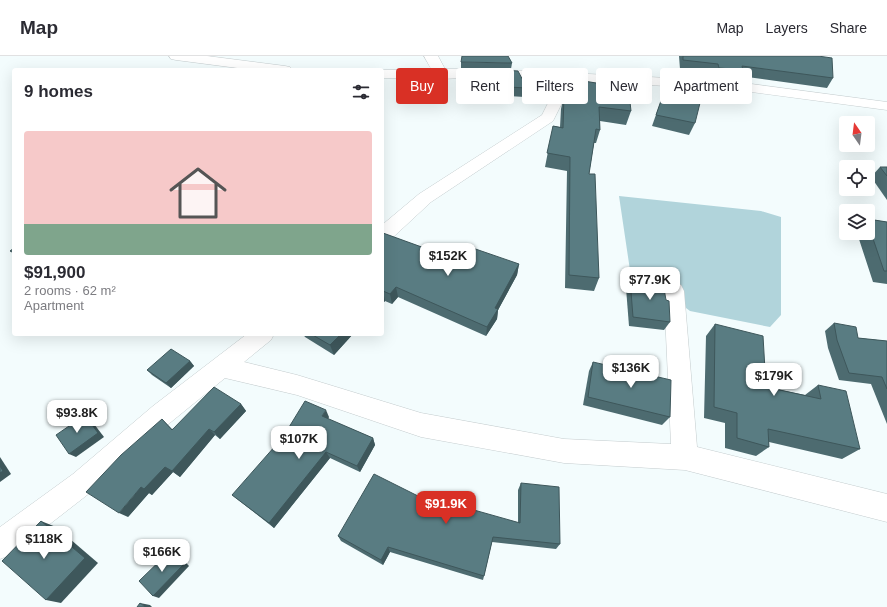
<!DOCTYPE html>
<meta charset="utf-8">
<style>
body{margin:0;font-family:Arial,sans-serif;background:#f2f2f3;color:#2b2b33;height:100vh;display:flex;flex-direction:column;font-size:15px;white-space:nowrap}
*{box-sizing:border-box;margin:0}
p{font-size:13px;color:#7c7c81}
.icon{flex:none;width:22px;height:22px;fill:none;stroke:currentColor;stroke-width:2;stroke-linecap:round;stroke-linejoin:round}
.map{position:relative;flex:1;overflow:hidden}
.drawer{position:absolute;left:12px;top:12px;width:372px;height:268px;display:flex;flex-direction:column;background:#fff;border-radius:4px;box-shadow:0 4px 16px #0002}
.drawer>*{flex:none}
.guide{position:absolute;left:396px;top:12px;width:380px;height:36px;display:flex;gap:8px}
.needle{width:26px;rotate:346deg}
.buttons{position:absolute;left:839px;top:60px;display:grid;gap:8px}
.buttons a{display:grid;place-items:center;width:36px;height:36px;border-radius:4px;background:#fff;box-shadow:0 4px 16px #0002;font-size:20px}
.price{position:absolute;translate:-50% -34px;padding:0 9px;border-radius:8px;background:#fff;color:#222;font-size:13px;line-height:26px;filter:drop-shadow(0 1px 2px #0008)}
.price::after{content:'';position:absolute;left:50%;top:24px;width:12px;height:9px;margin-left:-6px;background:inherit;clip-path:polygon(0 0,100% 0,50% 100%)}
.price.active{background:#d93025;color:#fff}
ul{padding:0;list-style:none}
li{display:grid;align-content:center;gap:8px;height:212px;padding:0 12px}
li span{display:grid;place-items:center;height:124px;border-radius:4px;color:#555}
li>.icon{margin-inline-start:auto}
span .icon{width:72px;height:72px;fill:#fffc;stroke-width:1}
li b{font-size:17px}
h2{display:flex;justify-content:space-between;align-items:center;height:48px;padding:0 12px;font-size:17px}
.pill{padding:0 14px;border-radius:4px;background:#fff;box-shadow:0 4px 16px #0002;font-size:14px;line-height:36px}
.pill.active{background:#d93025;color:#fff}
header{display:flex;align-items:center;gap:24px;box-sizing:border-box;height:56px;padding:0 20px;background:#fff;border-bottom:1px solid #e1e1e2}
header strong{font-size:19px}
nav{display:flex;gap:22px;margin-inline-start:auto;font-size:14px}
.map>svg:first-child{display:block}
.green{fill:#b1d4db}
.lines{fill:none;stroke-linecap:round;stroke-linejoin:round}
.minor-casing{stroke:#c4ccce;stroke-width:1}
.minor{fill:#fff;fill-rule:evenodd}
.wall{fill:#4d6b70}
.shaded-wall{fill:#3e575b}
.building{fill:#597c82;stroke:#3e575b}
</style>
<header>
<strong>Map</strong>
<nav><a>Map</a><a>Layers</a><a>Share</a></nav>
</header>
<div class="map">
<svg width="887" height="551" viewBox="0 0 887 551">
<rect width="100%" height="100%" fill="#f3fcfd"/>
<!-- green -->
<polygon class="green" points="619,140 761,155 781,161 781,259 770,271 690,255 658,231 631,221"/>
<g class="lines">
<!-- minor casing -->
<g class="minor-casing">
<g id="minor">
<polygon points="169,0 207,0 285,10 290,11 292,14 253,14 176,4 171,3"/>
<polygon points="424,0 438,0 445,13 487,13 729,25 887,46 887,54 729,33 565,25 568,35 553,65 431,146 389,185 382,187 382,169 419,138 542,59 554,35 550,24 487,21 441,23 436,22 382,22 382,14 431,13"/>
<polygon points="674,227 681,229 684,235 697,391 887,438 887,466 685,414 564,407 421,381 297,339 225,322 171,366 91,436 10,499 0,503 0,471 73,418 153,350 247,278 274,278 271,284 244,306 297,319 421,357 564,383 671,388 664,235 667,229"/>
</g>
</g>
<!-- minor -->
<use href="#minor" class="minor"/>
</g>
<!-- wall -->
<g class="wall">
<polygon points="679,0 818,0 833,22 827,32 740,20 738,23 714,21 714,18 680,13"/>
<polygon points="461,6 512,7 511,13 461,12"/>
<polygon points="488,13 527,32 525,41 487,39 487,43 457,42 457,33"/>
<polygon points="602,26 631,55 626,69 600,65 600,74 596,87 594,87 589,118 599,222 594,235 565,232 567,115 545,111 553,70 560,71 561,53 564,39 602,28"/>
<polygon points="663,39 695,67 689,79 652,70"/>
<polygon points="880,111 887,111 887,144 871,121"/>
<polygon points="868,163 887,166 887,228 873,226 857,177 868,177"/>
<polygon points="382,177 452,202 519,208 517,219 498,254 497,263 486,280 398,241 392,248 385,245 382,248"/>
<polygon points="630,223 670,266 664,274 629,270 626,232"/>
<polygon points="834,267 858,282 887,285 887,368 871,328 839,324 828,292 825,275"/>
<polygon points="715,268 766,331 805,339 818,329 860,393 842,403 769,386 769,391 756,400 725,392 725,367 704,362 706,280"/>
<polygon points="303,278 353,278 334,299 305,281"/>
<polygon points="190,305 194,310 171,332 152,319 147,314"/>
<polygon points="593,306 670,361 662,369 583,349 589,315"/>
<polygon points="241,348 246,355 220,383 215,379 180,421 173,416 152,439 149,437 128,461 162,363 172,373"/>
<polygon points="329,361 328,363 373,382 375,389 360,416 330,402 274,472 232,439"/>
<polygon points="521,427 560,488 556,493 492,486 484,520 483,524 390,496 383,509 341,485 338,480 434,448 518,467 518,434"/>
</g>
<!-- shaded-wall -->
<g class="shaded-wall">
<polygon points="519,208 517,219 498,254 497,263 486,280 487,271 495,252"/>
<polygon points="396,231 398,241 392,248 390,238"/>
<polygon points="383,235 385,245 382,248 382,236"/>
<polygon points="341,278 353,278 334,299 330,289"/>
<polygon points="190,305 194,310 171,332 166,327"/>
<polygon points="241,348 246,355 220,383 214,376"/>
<polygon points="326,354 329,361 326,367 322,360"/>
<polygon points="85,359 91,364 104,381 76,401 69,398"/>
<polygon points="209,373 215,379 180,421 172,415"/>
<polygon points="373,382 375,389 360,416 357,410"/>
<polygon points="326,396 330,402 274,472 269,467"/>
<polygon points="0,401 11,418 0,426"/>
<polygon points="165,411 173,416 152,439 149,437 128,461 119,457 141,431"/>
<polygon points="41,465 56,471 98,507 61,547 46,544"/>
<polygon points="388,491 390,496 383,509 381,504"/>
<polygon points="171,494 176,496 189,510 159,542 153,540"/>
<polygon points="140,547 150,549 152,551 145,551"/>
</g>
<!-- building -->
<g class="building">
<polygon points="462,0 508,0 512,7 461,6"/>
<polygon points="683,0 818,0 832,2 833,22 742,10 743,14 719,12 718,8 683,4"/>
<polygon points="488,13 518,15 527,32 488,30 487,34 457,33 459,15"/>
<polygon points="572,23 602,28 602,26 628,28 631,55 599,51 600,74 596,73 589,118 595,118 599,222 569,219 570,101 547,97 553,70 563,72 564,39"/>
<polygon points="663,39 700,47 695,67 656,59"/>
<polygon points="880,111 887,111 887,120"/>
<polygon points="868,163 887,166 887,215 884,215 868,168"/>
<polygon points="382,177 383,177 452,202 461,188 519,208 495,252 498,253 487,271 396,231 390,238 383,235 382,236"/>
<polygon points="14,192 14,197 10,195"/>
<polygon points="630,223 663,227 666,244 669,245 670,266 633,261"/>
<polygon points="834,267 856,271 858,282 887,285 887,333 882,321 849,317 837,284"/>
<polygon points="715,268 763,280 766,331 821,343 818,329 846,335 860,393 768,373 769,391 737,382 737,357 714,351"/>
<polygon points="311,278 341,278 330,289"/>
<polygon points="171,293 190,305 166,327 147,314"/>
<polygon points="593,306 671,324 670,361 588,341"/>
<polygon points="214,331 241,348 214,376 209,373 172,415 165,411 144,433 141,431 119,457 86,436 121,399 162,363 172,374"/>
<polygon points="305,345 326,354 322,360 373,382 357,410 326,396 269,467 232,439 283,381"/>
<polygon points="85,359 98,377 69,398 56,379"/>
<polygon points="0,410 3,415 0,417"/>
<polygon points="374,418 434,448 435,443 520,467 521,427 559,431 560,488 493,481 484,520 388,491 381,504 338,480"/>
<polygon points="41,465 85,502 46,544 2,505"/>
<polygon points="171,494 184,508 153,540 139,525"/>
<polygon points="140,547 145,551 137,551"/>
</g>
</svg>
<div class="buttons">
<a><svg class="needle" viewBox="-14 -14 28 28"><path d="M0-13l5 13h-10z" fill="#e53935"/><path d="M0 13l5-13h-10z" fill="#7c7c81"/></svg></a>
<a><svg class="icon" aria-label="locate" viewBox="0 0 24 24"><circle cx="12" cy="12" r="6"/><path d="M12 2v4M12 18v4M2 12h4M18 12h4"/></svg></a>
<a><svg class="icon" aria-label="layers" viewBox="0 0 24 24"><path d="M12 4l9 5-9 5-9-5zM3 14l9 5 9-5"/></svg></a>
</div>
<b class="price" style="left:448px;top:221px">$152K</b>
<b class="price" style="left:650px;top:245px">$77.9K</b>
<b class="price" style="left:631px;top:333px">$136K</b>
<b class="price" style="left:774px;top:341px">$179K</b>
<b class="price" style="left:77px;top:378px">$93.8K</b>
<b class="price" style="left:299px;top:404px">$107K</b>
<b class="price active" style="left:446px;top:469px">$91.9K</b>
<b class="price" style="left:44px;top:504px">$118K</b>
<b class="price" style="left:162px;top:517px">$166K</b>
<div class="guide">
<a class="pill active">Buy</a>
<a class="pill">Rent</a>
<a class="pill">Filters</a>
<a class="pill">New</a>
<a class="pill">Apartment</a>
</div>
<section class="drawer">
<h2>9 homes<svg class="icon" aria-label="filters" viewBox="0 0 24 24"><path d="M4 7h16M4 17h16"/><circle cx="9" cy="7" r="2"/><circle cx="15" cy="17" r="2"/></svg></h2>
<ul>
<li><span style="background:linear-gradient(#f6c9c9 75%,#7fa58c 0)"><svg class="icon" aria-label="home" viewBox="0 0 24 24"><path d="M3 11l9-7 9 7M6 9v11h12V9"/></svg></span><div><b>$91,900</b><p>2 rooms · 62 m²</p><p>Apartment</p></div></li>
</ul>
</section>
</div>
